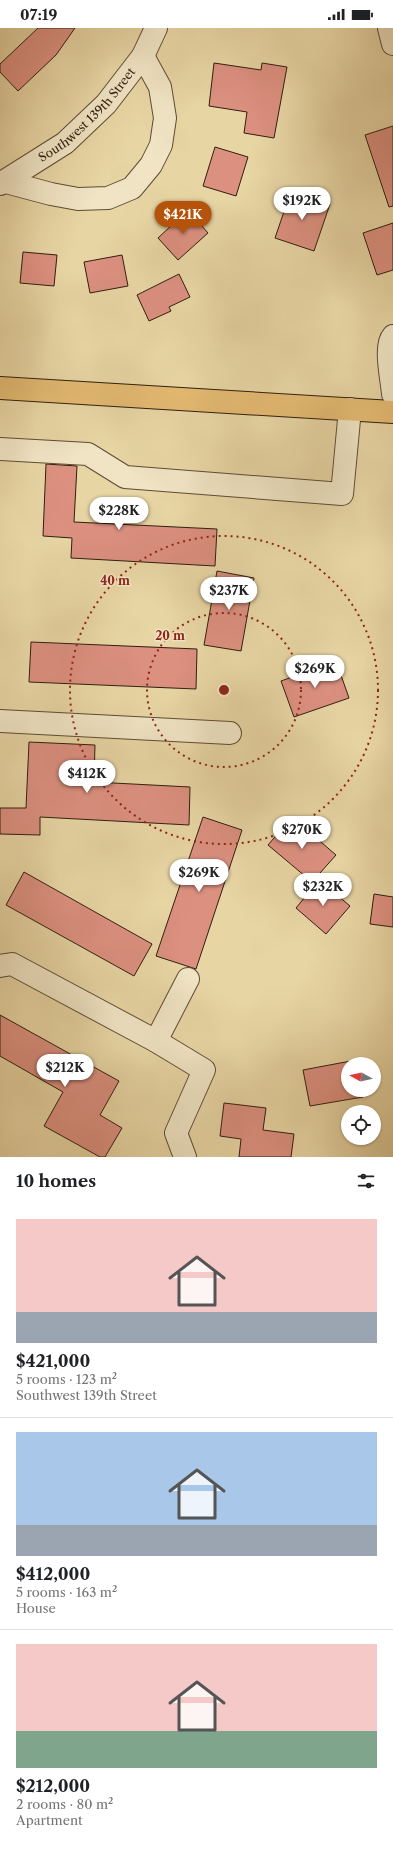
<!DOCTYPE html>
<meta charset="utf-8">
<style>
body{margin:0;font-family:"Libre Caslon Text",serif;background:#f6f6f6;color:#202124;height:100vh;display:flex;flex-direction:column;font-size:15px;white-space:nowrap}
*{box-sizing:border-box;margin:0}
p{font-size:13px;color:#757577}
.icon{flex:none;width:22px;height:22px;fill:none;stroke:currentColor;stroke-width:2;stroke-linecap:round;stroke-linejoin:round}
.map{position:relative;height:1129px;overflow:hidden}
.drawer{display:flex;flex-direction:column;background:#fff;flex:1}
.drawer>*{flex:none}
.needle{width:26px;rotate:278deg}
.tools{position:absolute;left:341px;top:1029px;display:grid;gap:8px}
.tools a{display:grid;place-items:center;width:40px;height:40px;border-radius:50%;background:#fff;box-shadow:0 1px 3px #0004;font-size:20px}
.price{position:absolute;translate:-50% -34px;padding:0 9px;border-radius:14px;background:#fff;color:#222;font-size:13px;line-height:26px;filter:drop-shadow(0 1px 2px #0008)}
.price::after{content:'';position:absolute;left:50%;top:24px;width:12px;height:9px;margin-left:-6px;background:inherit;clip-path:polygon(0 0,100% 0,50% 100%)}
.price.current{background:#b45309;color:#fff}
ul{padding:0;list-style:none}
li{display:grid;align-content:center;gap:8px;height:212px;padding:0 16px}
li+li{border-top:1px solid #e0e0e0}
li span{display:grid;place-items:center;height:124px;border-radius:0px;color:#555}
li>.icon{margin-inline-start:auto}
span .icon{width:72px;height:72px;fill:#fffc;stroke-width:1}
li b{font-size:17px}
h2{display:flex;justify-content:space-between;align-items:center;height:48px;padding:0 16px;font-size:17px}
.status{display:flex;justify-content:space-between;align-items:center;height:28px;padding:0 20px;background:#fff;direction:ltr}
.status svg{height:11px;fill:currentColor}
.map>svg:first-child{display:block}
.building{fill:#dc9080;stroke:#2f1e0f}
.lines{fill:none;stroke-linecap:round;stroke-linejoin:round}
.minor-casing{stroke:#5d4c34;stroke-width:24}
.major-casing{stroke:#2f1e0f;stroke-width:24}
.minor{stroke:#f0e4c4;stroke-width:22}
.major{stroke:#e4ba72;stroke-width:22}
.ring{fill:none;stroke:#8f2418;stroke-width:2;stroke-dasharray:2 4}
.labels{text-anchor:middle;stroke-width:3;stroke-linejoin:round;paint-order:stroke}
.street-label{font-size:12px;fill:#2f1e0f;stroke:#f0e4c4}
.centre{fill:#8f2418;stroke:#f0e4c4;stroke-width:2}
.ring-label{font-size:12px;text-anchor:middle;font-weight:bold;fill:#8f2418;stroke:#f0e4c4;stroke-width:3;stroke-linejoin:round;paint-order:stroke}
</style>
<div class="status"><b>07:19</b><svg viewBox="0 0 49 12"><path d="M0 12V9h3v3zM5 12V6h3v6zM10 12V3h3v9zM15 12V0h3v12zM26 1h20v11H26zM47 4h2v5h-2z"/></svg></div>
<div class="map">
<svg width="393" height="1129" viewBox="0 0 393 1129">
<rect width="100%" height="100%" fill="#e8d5a4"/>
<filter id="stains"><feTurbulence type="fractalNoise" baseFrequency=".005" numOctaves="4"/><feColorMatrix values="0 0 0 0 .2 0 0 0 0 .09 0 0 0 0 .02 0 0 0 .5 -.17"/></filter>
<radialGradient id="worn" r=".72"><stop offset=".6" stop-color="#630" stop-opacity="0"/><stop offset="1" stop-color="#630" stop-opacity=".3"/></radialGradient>
<!-- building -->
<g class="building">
<polygon points="38,0 75,0 56,27 18,63 0,44 0,36"/>
<polygon points="214,35 261,42 262,35 287,39 274,110 244,105 247,84 209,78"/>
<polygon points="393,98 393,178 389,179 365,107"/>
<polygon points="215,119 248,129 236,168 203,158"/>
<polygon points="291,163 330,176 314,223 275,210"/>
<polygon points="188,182 208,205 178,232 158,210"/>
<polygon points="393,195 393,242 377,247 363,205"/>
<polygon points="23,224 57,227 54,258 20,255"/>
<polygon points="122,227 128,258 90,265 84,234"/>
<polygon points="179,246 190,269 169,279 171,283 149,293 137,267"/>
<polygon points="46,436 77,438 74,494 217,501 215,538 71,530 72,510 43,508"/>
<polygon points="217,543 254,550 241,623 204,617"/>
<polygon points="31,614 197,621 196,661 29,654"/>
<polygon points="336,633 349,670 294,689 281,653"/>
<polygon points="29,714 95,717 94,754 190,759 189,797 40,789 40,807 0,806 0,780 26,780"/>
<polygon points="203,789 242,802 196,941 156,928"/>
<polygon points="292,789 336,827 312,854 268,817"/>
<polygon points="24,844 152,916 134,948 6,877"/>
<polygon points="319,852 350,878 326,906 296,880"/>
<polygon points="374,866 393,869 393,899 370,896"/>
<polygon points="0,987 119,1053 100,1087 122,1100 105,1129 100,1129 44,1098 63,1064 0,1028"/>
<polygon points="356,1032 357,1036 348,1036 348,1062 362,1062 363,1069 310,1078 303,1042"/>
<polygon points="224,1075 266,1080 263,1102 294,1106 291,1129 239,1129 241,1111 220,1108"/>
</g>
<g class="lines">
<!-- minor casing -->
<g class="minor-casing">
<g id="minor">
<polyline points="389,0 393,16"/>
<polyline points="6,154 51,166 78,171 108,170 132,160 151,137 161,117 165,90 160,59 143,28"/>
<path id="s1" d="M0 156 65 115 106 76 143 28 156 0"/>
<path d="M393 308C384 318 392 352 393 366"/>
<polyline points="0,421 88,426 125,449 342,466 350,381"/>
<polyline points="0,693 230,705"/>
<polyline points="0,938 12,936 156,1013 188,951"/>
<polyline points="156,1013 204,1042 176,1105 185,1129"/>
</g>
</g>
<!-- major casing -->
<g class="major-casing">
<polyline id="major" points="0,360 393,384"/>
</g>
<!-- minor -->
<use href="#minor" class="minor"/>
<!-- major -->
<use href="#major" class="major"/>
</g>
<!-- distance rings -->
<g class="ring">
<circle cx="224" cy="662" r="77"/>
<circle cx="224" cy="662" r="154"/>
</g>
<g class="labels">
<!-- street labels -->
<g class="street-label">
<text dy="4" stroke="none"><textPath href="#s1" startOffset="112">Southwest 139th Street</textPath></text>
</g>
</g>
<circle cx="224" cy="662" r="6" class="centre"/>
<g class="ring-label">
<text x="115" y="557">40 m</text>
<text x="170" y="612">20 m</text>
</g>
<rect width="100%" height="100%" filter="url(#stains)"/>
<rect width="100%" height="100%" fill="url(#worn)"/>
</svg>
<div class="tools">
<a><svg class="needle" viewBox="-14 -14 28 28"><path d="M0-13l5 13h-10z" fill="#e53935"/><path d="M0 13l5-13h-10z" fill="#757577"/></svg></a>
<a><svg class="icon" aria-label="locate" viewBox="0 0 24 24"><circle cx="12" cy="12" r="6"/><path d="M12 2v4M12 18v4M2 12h4M18 12h4"/></svg></a>
</div>
<b class="price" style="left:302px;top:193px">$192K</b>
<b class="price current" style="left:183px;top:207px">$421K</b>
<b class="price" style="left:119px;top:503px">$228K</b>
<b class="price" style="left:229px;top:583px">$237K</b>
<b class="price" style="left:315px;top:661px">$269K</b>
<b class="price" style="left:87px;top:766px">$412K</b>
<b class="price" style="left:302px;top:822px">$270K</b>
<b class="price" style="left:199px;top:865px">$269K</b>
<b class="price" style="left:323px;top:879px">$232K</b>
<b class="price" style="left:65px;top:1060px">$212K</b>
</div>
<section class="drawer">
<h2>10 homes<svg class="icon" aria-label="filters" viewBox="0 0 24 24"><path d="M4 7h16M4 17h16"/><circle cx="9" cy="7" r="2"/><circle cx="15" cy="17" r="2"/></svg></h2>
<ul>
<li><span style="background:linear-gradient(#f6c9c9 75%,#9aa5b1 0)"><svg class="icon" aria-label="home" viewBox="0 0 24 24"><path d="M3 11l9-7 9 7M6 9v11h12V9"/></svg></span><div><b>$421,000</b><p>5 rooms · 123 m²</p><p>Southwest 139th Street</p></div></li>
<li><span style="background:linear-gradient(#a9c7e8 75%,#9aa5b1 0)"><svg class="icon" aria-label="home" viewBox="0 0 24 24"><path d="M3 11l9-7 9 7M6 9v11h12V9"/></svg></span><div><b>$412,000</b><p>5 rooms · 163 m²</p><p>House</p></div></li>
<li><span style="background:linear-gradient(#f6c9c9 70%,#7fa58c 0)"><svg class="icon" aria-label="home" viewBox="0 0 24 24"><path d="M3 11l9-7 9 7M6 9v11h12V9"/></svg></span><div><b>$212,000</b><p>2 rooms · 80 m²</p><p>Apartment</p></div></li>
</ul>
</section>
